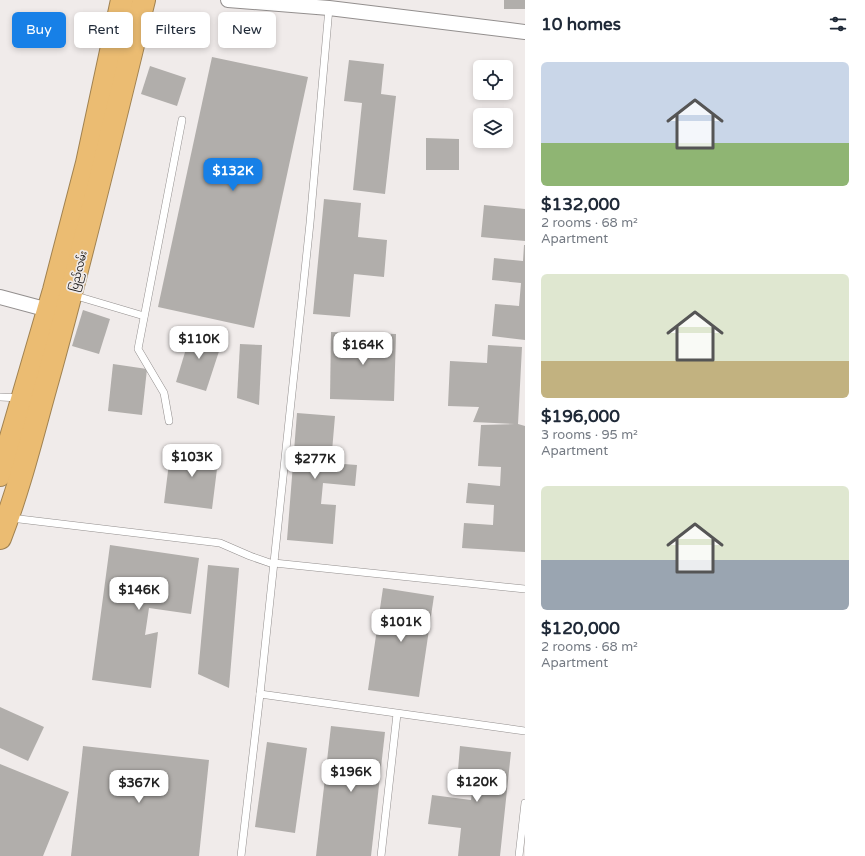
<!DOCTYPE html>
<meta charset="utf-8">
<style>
body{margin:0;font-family:"Varela Round","Noto Sans Myanmar",sans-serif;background:#f6f6f7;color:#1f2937;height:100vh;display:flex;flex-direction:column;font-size:15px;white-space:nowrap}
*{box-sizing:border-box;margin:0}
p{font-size:13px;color:#747a83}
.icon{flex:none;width:22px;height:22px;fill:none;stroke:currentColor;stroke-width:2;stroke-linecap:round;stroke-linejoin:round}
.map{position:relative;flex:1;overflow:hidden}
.side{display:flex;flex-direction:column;background:#fff;width:340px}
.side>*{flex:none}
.top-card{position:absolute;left:12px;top:12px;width:380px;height:36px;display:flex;gap:8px}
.fabs{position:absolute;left:473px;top:60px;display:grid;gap:8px}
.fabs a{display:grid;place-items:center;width:40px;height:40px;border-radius:6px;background:#fff;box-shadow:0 2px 6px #0003;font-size:20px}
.price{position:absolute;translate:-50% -34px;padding:0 9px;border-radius:8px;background:#fff;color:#222;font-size:13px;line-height:26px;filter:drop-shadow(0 1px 2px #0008)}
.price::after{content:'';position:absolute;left:50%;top:24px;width:12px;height:9px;margin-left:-6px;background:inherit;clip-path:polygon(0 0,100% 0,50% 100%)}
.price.active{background:#1780e7;color:#fff}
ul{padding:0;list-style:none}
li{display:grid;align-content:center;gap:8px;height:212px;padding:0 16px}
li span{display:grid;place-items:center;height:124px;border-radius:6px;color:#555}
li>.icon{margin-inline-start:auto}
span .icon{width:72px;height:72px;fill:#fffc;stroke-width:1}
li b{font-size:17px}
h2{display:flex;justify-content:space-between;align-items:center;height:48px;padding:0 16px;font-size:17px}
.chip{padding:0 14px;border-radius:6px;background:#fff;box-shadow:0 2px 6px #0003;font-size:14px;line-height:36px}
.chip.active{background:#1780e7;color:#fff}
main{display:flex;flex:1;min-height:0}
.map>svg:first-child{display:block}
.building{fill:#b1aeab}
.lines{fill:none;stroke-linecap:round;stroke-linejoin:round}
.lane-casing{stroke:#938f8e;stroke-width:8}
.street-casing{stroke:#938f8e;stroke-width:16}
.highway-casing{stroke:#a08251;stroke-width:24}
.lane{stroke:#fff;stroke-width:7}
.street{stroke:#fff;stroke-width:14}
.highway{stroke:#ebbc72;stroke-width:22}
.labels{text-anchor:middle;stroke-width:3.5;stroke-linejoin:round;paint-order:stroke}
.street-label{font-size:10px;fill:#161514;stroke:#f0ebea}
</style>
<main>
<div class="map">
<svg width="525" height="856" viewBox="0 0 525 856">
<rect width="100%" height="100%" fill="#f0ebea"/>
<!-- building -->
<g class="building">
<rect x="504" y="0" width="21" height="9"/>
<polygon points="212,57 308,77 254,328 158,307"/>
<polygon points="349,60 384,64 381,94 396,96 385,194 353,190 362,103 344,101"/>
<polygon points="150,66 186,78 177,106 141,94"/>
<polygon points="426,138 459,139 459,170 426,170"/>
<polygon points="324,199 361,203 358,237 387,240 384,277 354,274 350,317 313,314"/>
<polygon points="484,205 525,209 525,241 481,237"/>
<polygon points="524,245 525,245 525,340 492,336 495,304 519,306 521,283 492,280 494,258 523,261"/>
<polygon points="83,310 110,319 99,354 72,346"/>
<polygon points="192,329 223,339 206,391 176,382"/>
<polygon points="331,332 396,334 394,401 330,399"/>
<polygon points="240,344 262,345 259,405 237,398"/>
<polygon points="488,345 522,347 518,424 525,426 525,552 462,548 464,523 493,525 494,505 466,503 468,483 500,486 501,467 478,466 481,425 515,424 473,422 479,407 448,406 450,361 487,363"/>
<polygon points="113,364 147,369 142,415 108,411"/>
<polygon points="297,413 335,416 331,463 357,465 355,486 323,483 321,504 336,505 333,544 287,540"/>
<polygon points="171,447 219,453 212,509 164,503"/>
<polygon points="110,545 199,558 191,614 149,608 145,635 158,632 151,688 92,680"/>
<polygon points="208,565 239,568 229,688 198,674"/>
<polygon points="383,588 434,596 419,697 368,690"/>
<polygon points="0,707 44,727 28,761 0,748"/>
<polygon points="331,726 385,732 371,856 316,856"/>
<polygon points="267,742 307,748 295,833 255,827"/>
<polygon points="83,746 209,760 199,856 71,856"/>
<polygon points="460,746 511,752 500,856 458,856 461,828 428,824 432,795 471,800 475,772 458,770"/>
<polygon points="0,764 69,792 43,856 0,856"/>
</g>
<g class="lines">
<!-- lane casing -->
<g class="lane-casing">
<g id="lane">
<polyline points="73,295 144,316"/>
<polyline points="0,397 20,398"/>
<polyline points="169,421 164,393 138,349 182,120"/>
<polyline points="11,518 220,543 250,556 273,564"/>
<polyline points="274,563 525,589"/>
<polyline points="260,694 525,731"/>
<polyline points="241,856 260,694 310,223 329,8"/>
<polyline points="381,856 397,714"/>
<polyline points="519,856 525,803"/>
</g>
</g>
<!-- street casing -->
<g class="street-casing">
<g id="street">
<polyline points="228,0 329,8 525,32"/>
<polyline points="0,297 56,312"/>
</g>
</g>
<!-- highway casing -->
<g class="highway-casing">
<g id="highway">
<polyline points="0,475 54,290 87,163 122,0"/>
<path d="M0 538C20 487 33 432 48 379 83 253 113 127 144 0"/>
</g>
</g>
<!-- lane -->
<use href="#lane" class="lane"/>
<!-- street -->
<use href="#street" class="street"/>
<!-- highway -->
<use href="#highway" class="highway"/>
</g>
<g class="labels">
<!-- street labels -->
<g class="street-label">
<text transform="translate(78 271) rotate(-76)" y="4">ပြည်လမ်း</text>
</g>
</g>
</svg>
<div class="fabs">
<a><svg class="icon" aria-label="locate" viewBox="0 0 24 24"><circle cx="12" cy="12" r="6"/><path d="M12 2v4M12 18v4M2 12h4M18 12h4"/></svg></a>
<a><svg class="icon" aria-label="layers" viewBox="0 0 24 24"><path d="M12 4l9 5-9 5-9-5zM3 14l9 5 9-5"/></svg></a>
</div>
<b class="price active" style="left:233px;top:192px">$132K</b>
<b class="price" style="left:199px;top:360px">$110K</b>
<b class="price" style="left:363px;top:366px">$164K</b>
<b class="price" style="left:192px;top:478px">$103K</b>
<b class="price" style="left:315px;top:480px">$277K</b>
<b class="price" style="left:139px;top:611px">$146K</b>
<b class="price" style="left:401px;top:643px">$101K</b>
<b class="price" style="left:351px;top:793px">$196K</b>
<b class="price" style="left:477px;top:803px">$120K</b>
<b class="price" style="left:139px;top:804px">$367K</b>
<div class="top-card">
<a class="chip active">Buy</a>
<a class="chip">Rent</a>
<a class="chip">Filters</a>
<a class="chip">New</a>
</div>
</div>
<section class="side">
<h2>10 homes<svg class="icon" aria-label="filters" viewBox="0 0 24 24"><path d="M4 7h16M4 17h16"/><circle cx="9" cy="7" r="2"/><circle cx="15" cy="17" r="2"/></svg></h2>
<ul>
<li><span style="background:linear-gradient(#c9d6e8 65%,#8fb573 0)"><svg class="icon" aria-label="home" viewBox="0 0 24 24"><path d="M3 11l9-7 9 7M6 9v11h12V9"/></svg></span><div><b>$132,000</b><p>2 rooms · 68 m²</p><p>Apartment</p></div></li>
<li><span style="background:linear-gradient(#dfe7d0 70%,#c2b280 0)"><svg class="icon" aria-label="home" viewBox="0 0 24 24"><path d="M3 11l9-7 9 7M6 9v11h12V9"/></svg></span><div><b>$196,000</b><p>3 rooms · 95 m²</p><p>Apartment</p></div></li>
<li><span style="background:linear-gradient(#dfe7d0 60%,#9aa5b1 0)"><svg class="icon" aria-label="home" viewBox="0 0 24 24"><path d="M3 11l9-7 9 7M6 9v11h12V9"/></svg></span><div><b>$120,000</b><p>2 rooms · 68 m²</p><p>Apartment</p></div></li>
</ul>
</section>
</main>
